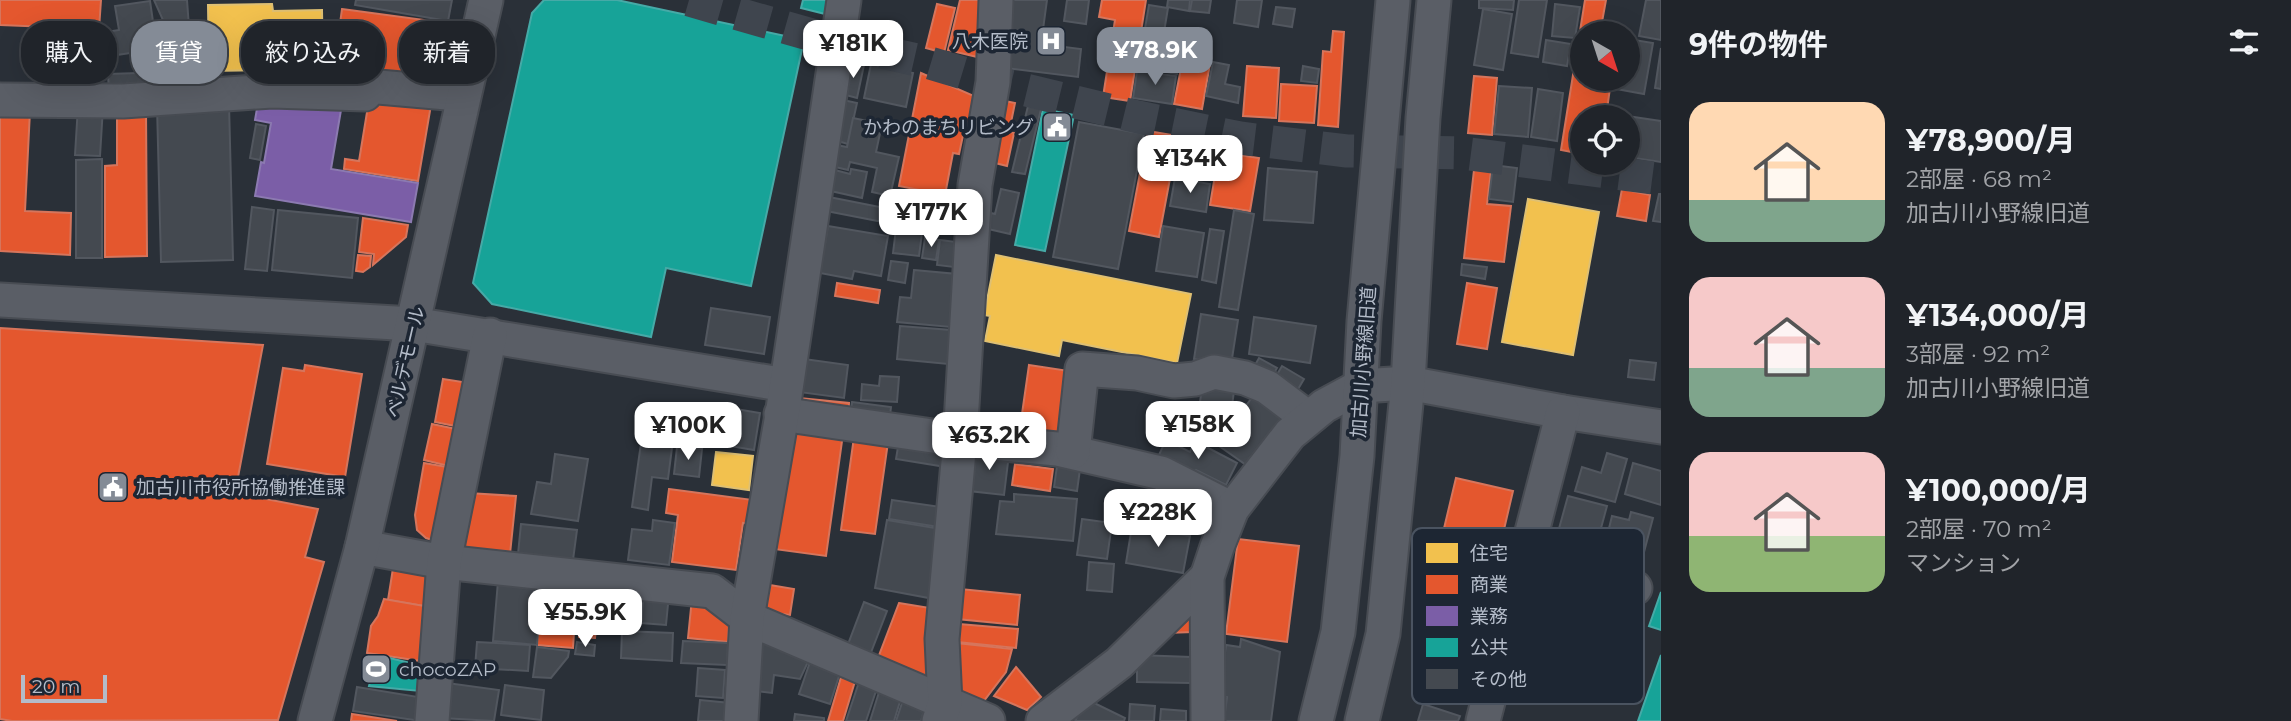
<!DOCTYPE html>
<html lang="ja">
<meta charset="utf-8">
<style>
body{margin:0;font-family:Montserrat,"Noto Sans JP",sans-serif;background:#282c32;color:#f1f3f6;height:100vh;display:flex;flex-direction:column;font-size:26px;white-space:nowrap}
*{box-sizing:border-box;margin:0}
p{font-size:23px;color:#a2a4a8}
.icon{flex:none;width:38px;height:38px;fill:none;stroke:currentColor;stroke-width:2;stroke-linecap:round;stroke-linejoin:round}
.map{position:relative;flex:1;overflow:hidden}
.drawer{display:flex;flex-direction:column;background:#20242a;width:630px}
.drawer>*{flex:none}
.top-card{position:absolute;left:21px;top:21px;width:665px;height:63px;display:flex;gap:14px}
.needle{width:46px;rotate:141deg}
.tools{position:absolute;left:1570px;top:21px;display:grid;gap:14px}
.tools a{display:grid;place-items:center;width:70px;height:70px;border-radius:50%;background:#20242a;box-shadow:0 7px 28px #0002,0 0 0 2px #3d4147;font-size:35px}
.scale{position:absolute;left:21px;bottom:18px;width:86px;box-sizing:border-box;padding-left:7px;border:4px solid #b4bcc9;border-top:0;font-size:19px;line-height:24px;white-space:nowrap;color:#b4bcc9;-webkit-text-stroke:5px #1d2633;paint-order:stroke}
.price{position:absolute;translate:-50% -60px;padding:0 16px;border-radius:14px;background:#fff;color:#222;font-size:23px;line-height:46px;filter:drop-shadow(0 2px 4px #0008)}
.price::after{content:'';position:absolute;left:50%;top:42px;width:21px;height:16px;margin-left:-10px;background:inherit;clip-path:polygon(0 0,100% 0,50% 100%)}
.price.selected{background:#848b96;color:#fff}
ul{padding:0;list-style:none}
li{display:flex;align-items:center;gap:21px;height:175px;padding:0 28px}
li span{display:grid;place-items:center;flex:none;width:196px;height:140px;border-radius:21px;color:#555}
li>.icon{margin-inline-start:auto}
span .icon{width:84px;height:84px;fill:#fffc;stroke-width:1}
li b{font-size:30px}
h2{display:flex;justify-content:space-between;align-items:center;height:84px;padding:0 28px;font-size:30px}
.pill{padding:0 24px;border-radius:28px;background:#20242a;box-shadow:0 7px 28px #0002,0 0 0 2px #3d4147;font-size:24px;line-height:63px}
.pill.selected{background:#848b96;color:#fff}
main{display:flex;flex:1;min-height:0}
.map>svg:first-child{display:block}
.homes{fill:#f2c14e;stroke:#dfc073;stroke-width:2}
.shops{fill:#e4572e;stroke:#d6755c;stroke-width:2}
.offices{fill:#7b5ea7;stroke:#8c7ab1;stroke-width:2}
.public{fill:#17a398;stroke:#46aaa7;stroke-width:2}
.building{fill:#444950;stroke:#52575f;stroke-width:2}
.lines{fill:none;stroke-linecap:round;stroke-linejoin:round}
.minor-tunnel{stroke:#3f454e;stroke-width:33;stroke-dasharray:33 17;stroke-linecap:butt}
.minor-casing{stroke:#484c53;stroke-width:37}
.minor{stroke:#5a5e66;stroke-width:33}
.labels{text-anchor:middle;stroke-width:7;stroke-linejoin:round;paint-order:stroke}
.poi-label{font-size:19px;fill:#b4bcc9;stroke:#1d2633;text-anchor:end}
.street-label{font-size:19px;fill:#b4bcc9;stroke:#1d2633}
.key{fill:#1d2633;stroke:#4a5360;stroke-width:2}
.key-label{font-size:19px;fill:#b4bcc9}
</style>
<main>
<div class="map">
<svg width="1661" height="721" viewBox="0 0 1661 721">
<rect width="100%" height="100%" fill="#2a3038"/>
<!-- homes -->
<g class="homes">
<polygon points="272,4 273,11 322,10 323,69 209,71 208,5"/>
<polygon points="1528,199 1599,212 1573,355 1502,342"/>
<polygon points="996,255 1191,294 1177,363 1062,340 1059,356 985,341 990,316 984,315"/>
<polygon points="716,452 753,456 749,490 712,485"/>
</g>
<!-- shops -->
<g class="shops">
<polygon points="0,0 101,0 99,29 0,25"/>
<polygon points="960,0 983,0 977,57 948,50"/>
<polygon points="1102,0 1146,0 1130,101 1103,97 1115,20 1099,17"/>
<polygon points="1585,0 1606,0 1600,33 1582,33 1582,79 1593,79 1592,86 1610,88 1606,117 1582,117 1582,154 1561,150"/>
<polygon points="937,4 955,8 944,53 926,48"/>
<polygon points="342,9 447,23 438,88 333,74"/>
<polygon points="1333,31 1344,32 1338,127 1318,125 1323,51 1331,52"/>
<polygon points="1184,53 1211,58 1202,109 1174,104"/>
<polygon points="1247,66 1279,68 1276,118 1243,116"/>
<polygon points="921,73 974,96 968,127 965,126 959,154 953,153 945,195 899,186"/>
<polygon points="1474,76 1497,78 1492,135 1468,133"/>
<polygon points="1281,84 1317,86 1314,123 1279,121"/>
<polygon points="432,99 418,181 344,169 345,159 359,161 369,100"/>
<polygon points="1000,100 1015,103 1009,132 1014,133 1007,166 987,161"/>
<polygon points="117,109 146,109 147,256 105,257 105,166 117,165"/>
<polygon points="0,110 30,111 25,211 71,213 70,255 0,251"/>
<polygon points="1148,131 1178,136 1159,237 1129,231"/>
<polygon points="1182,138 1215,143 1210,174 1177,169"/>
<polygon points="1219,152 1259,158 1250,211 1210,205"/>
<polygon points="1474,170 1491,171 1487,204 1511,206 1504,262 1464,258"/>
<polygon points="1622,189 1650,195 1646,221 1617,216"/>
<polygon points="363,218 408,225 406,237 373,265 374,254 359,252"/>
<polygon points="358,255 371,256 370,267 363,272 356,271"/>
<polygon points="837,283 880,290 878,303 835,296"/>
<polygon points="1467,283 1497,288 1487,349 1457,344"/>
<polygon points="0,328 263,345 235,493 318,509 305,557 324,562 278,720 12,721 0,719"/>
<polygon points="305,365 362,374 345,477 267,464 283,368 304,371"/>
<polygon points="1029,365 1069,371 1061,434 1020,428"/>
<polygon points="443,379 469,383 460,427 435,422"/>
<polygon points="799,398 849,403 848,419 797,414"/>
<polygon points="792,421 844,427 826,556 774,549"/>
<polygon points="432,424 461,430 453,467 424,460"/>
<polygon points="855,430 889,435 875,534 841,530"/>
<polygon points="424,463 453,468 439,542 426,538 417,530 415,515"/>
<polygon points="1015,464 1053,469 1050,491 1012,485"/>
<polygon points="1456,478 1513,491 1491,585 1461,578 1458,590 1431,583"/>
<polygon points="669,489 753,500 750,524 743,523 736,570 672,562 678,515 666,513"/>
<polygon points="468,493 516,496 510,554 463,550"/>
<polygon points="1238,539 1299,546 1287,642 1226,634"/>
<polygon points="394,562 437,569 430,607 388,600"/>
<polygon points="764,584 794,589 790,615 760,611"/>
<polygon points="541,585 577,587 573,648 537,645"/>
<polygon points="960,589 1020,595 1017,625 957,619"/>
<polygon points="692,598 710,599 729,626 728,642 688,638"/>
<polygon points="384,599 430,607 421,661 367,653 371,626 378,616"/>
<polygon points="899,603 930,608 927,677 878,658"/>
<polygon points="1187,616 1192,616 1193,632 1167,633"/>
<polygon points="580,621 597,622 595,638 579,637"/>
<polygon points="959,624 1018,629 1016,648 957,642"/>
<polygon points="956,643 1012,649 1006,672 980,706 954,699"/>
<polygon points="1016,667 1041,697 1027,710 994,696"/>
<polygon points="842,674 856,678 843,721 828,721"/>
<polygon points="352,714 397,721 351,721"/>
</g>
<!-- offices -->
<polygon class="offices" points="259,97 341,110 331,169 418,183 411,222 255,196 261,162 264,163 271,123 255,120"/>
<!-- public -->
<g class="public">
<polygon points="544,0 617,0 804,40 751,286 666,268 651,337 492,304 473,283 532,13"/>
<polygon points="803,0 828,0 825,14 801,8"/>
<polygon points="1043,109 1074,115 1045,251 1015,245"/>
<polygon points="1661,592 1661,630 1649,626"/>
<polygon points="377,655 423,666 420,691 369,686"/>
<polygon points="1661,655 1661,721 1638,721"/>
</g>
<!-- building -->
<g class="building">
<polygon points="154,0 187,0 190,41 168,43 167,29"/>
<polygon points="356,0 452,0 448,21 355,5"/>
<polygon points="1002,0 1047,0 1041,44 1081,49 1078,77 1006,68"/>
<polygon points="1067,0 1089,0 1086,24 1064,21"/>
<polygon points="1168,0 1190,0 1189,11 1167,7"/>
<polygon points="1192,0 1211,0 1209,13 1190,11"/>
<polygon points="1237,0 1262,0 1258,27 1234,23"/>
<polygon points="1479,0 1514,0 1513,10 1479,8"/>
<polygon points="1519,0 1547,0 1538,57 1511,53"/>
<polygon points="1646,0 1661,0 1661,40 1639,36"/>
<polygon points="150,1 157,49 110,56 106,32 119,30 115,6"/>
<polygon points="1555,4 1580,7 1575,38 1552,36"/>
<polygon points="1149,5 1168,8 1161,50 1142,46"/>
<polygon points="1276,7 1295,9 1292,27 1273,24"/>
<polygon points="1483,9 1512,14 1503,70 1474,65"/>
<polygon points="1628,39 1653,43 1644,94 1616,89 1618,79 1628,79"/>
<polygon points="1546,40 1571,44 1567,66 1543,62"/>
<polygon points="1163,47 1181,49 1177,74 1159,71"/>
<polygon points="1661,48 1661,89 1655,88"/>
<polygon points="198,55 200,89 177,90 174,57"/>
<polygon points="849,61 864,65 857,98 842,94"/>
<polygon points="1213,62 1229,65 1225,84 1240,87 1238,103 1206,96"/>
<polygon points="871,64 913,73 906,107 864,98"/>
<polygon points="1303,66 1319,69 1317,83 1301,81"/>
<polygon points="1137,71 1176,76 1172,104 1133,98"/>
<polygon points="169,72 170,91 109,94 108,74"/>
<polygon points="1499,86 1532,88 1528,137 1494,134"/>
<polygon points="1538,89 1563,93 1557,141 1531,137"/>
<polygon points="843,100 857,103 848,144 834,140"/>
<polygon points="229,104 233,260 161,262 157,106"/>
<polygon points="78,106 103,107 100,156 75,155"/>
<polygon points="1028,106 1041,109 1025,174 1012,172"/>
<polygon points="1634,117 1661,121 1661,162 1628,157"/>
<polygon points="853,118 882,124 876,152 899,157 890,196 872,192 877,168 850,162 848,170 831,166 836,145 847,147"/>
<polygon points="1079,122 1144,134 1118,269 1053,257"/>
<polygon points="256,124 266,126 260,160 250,158"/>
<polygon points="102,159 102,258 76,258 76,160"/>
<polygon points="1493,165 1517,168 1513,202 1489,199"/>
<polygon points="1268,168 1317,172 1313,223 1264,220"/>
<polygon points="831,169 850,174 851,169 867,172 862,198 826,190"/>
<polygon points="1175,178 1210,184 1206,212 1170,206"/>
<polygon points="1001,189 1019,193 1010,234 988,229 991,213 995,214"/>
<polygon points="1659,194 1661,194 1661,222 1653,221"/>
<polygon points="829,197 890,209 888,223 826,211"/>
<polygon points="252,207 274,210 267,271 245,269"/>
<polygon points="278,210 358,218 352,278 272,270"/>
<polygon points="1234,210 1254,214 1238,310 1219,307"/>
<polygon points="828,226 888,236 881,276 854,271 852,279 820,273"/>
<polygon points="1163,226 1204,233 1197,277 1156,271"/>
<polygon points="896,229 922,233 919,256 893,253"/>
<polygon points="1210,229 1224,231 1216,283 1202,280"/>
<polygon points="925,238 939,240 936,260 922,258"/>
<polygon points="940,240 965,243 962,268 937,265"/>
<polygon points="891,261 908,263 905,283 888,280"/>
<polygon points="1462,264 1487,267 1485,279 1461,275"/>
<polygon points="914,270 957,274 951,327 897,322 900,297 911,298"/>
<polygon points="711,308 770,317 764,354 705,345"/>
<polygon points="1201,314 1238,320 1231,365 1194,359"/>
<polygon points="1254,317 1316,326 1310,363 1249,354"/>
<polygon points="900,326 951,330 948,364 897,359"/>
<polygon points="1259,358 1277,368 1269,382 1251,372"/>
<polygon points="804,359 848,365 844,398 799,392"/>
<polygon points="1630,360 1656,363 1654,380 1628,377"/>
<polygon points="1282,366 1304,379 1294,396 1272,383"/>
<polygon points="880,376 899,377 897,402 861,400 862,384 879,386"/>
<polygon points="1202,387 1234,391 1232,406 1200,402"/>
<polygon points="1260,387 1290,407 1249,467 1212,441 1226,420 1232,424"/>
<polygon points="852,402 891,407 889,423 850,417"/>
<polygon points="736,409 760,413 754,450 730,446"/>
<polygon points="683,415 728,421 724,446 679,440"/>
<polygon points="900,435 950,443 946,467 896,459"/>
<polygon points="642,436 673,440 668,479 652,477 648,510 632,507"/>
<polygon points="1166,440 1190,452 1195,441 1237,463 1226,485 1196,470 1192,477 1157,459"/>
<polygon points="677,447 702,449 699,477 674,474"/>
<polygon points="975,449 1009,454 1004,495 969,491"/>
<polygon points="1607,453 1627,459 1615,502 1575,491 1582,467 1601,473"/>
<polygon points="555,454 588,459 578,521 531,514 537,482 551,484"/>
<polygon points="1058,459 1081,462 1077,491 1054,487"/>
<polygon points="1633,463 1661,471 1661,505 1625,494"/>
<polygon points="1014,494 1077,499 1073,541 996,534 1000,501 1014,502"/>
<polygon points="1568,496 1607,506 1594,554 1555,543"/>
<polygon points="892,500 948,508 945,528 889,519"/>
<polygon points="1631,512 1653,518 1639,571 1601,561 1612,516 1629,520"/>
<polygon points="1082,519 1112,523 1107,559 1077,555"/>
<polygon points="653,520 675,523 669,565 628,560 632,529 652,531"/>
<polygon points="887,520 947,530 934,599 875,588"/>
<polygon points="521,524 577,530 573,560 518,554"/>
<polygon points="1132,526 1190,536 1183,573 1126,563"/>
<polygon points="1089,562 1114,564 1112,592 1087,590"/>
<polygon points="498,581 541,585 537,645 493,641"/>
<polygon points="603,590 626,591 625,626 601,625"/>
<polygon points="644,592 669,594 666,625 641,623"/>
<polygon points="864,602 887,611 870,655 847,647"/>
<polygon points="622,631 673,633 672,661 621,658"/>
<polygon points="766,634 808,651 807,664 800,679 774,675 772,693 748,690 754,643"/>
<polygon points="1241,639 1280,652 1271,721 1224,721 1227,697 1219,696 1226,645 1240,647"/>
<polygon points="683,641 728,643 727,665 681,663"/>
<polygon points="477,642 530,645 528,671 475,668"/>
<polygon points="577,642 595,645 594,656 575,654"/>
<polygon points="537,647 569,651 568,657 551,678 533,677"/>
<polygon points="1137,655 1191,657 1190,683 1137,682"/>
<polygon points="811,659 841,670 830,704 799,694"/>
<polygon points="698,668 725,670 723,698 696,696"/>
<polygon points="859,682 877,688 866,721 846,721"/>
<polygon points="447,683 499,690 494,721 442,718"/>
<polygon points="505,685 544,690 541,720 501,715"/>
<polygon points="357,687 424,698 421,721 353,711"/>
<polygon points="880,689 902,695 894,721 870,721"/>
<polygon points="904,697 926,703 921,721 896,721"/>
<polygon points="1086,699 1125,718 1124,721 1075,721"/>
<polygon points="700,700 730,703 728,721 698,721"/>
<polygon points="1130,704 1155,706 1154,721 1129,721"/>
<polygon points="1423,704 1460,716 1458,721 1418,721"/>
<polygon points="1161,709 1186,711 1186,721 1160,721"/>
<polygon points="795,714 824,718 824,721 794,721"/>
</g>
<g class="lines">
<!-- minor-tunnel -->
<polyline class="minor-tunnel" points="689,0 837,42 930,63 993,82 1138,117 1240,138 1347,151 1462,153 1661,179"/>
<!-- minor casing -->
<g class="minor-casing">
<g id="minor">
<polyline points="0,100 123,101 272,91 365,94 367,86 447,93"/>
<polyline points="0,300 413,324 786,385"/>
<polyline points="781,414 960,440 1057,449 1161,473 1232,509"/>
<polyline points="1073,452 1082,369 1137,373 1174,381 1195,379 1214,372 1245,378 1267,387 1308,418"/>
<polyline points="362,547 444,562 712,591 747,618 988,721"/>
<polyline points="1526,561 1635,588"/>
<polyline points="315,721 362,547 486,0"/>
<polyline points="432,721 444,562 490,335"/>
<polyline points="741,721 747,618 783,409 844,0"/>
<polyline points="939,721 945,703 942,639 960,440 975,185 993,82 996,0"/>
<polyline points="1043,721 1119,663 1207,577"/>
<polyline points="1208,721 1207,577 1217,547 1232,509 1290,434 1324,406 1361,386 1408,383 1563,412 1661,427"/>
<polyline points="1316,721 1338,632 1357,456 1364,321 1393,0"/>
<polyline points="1362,721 1383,634 1408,383 1423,118 1434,0"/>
<polyline points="1483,721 1563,412"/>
</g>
</g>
<!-- minor -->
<use href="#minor" class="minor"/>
</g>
<!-- icons -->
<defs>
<g id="hospital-square" transform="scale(1.575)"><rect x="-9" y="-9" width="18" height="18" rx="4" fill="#848b96" stroke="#1d2633"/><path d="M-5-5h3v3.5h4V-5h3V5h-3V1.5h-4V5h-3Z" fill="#fff"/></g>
<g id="civic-square" transform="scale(1.575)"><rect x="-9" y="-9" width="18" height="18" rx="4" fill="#848b96" stroke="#1d2633"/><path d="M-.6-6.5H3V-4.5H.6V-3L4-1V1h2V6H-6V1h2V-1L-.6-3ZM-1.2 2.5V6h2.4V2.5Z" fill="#fff"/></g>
<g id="stadium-square" transform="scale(1.575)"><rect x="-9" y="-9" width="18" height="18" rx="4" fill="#848b96" stroke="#1d2633"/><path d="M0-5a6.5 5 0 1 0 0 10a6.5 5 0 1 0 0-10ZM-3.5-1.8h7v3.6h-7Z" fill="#fff"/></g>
</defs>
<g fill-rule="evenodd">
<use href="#hospital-square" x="1051" y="41"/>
<use href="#civic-square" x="1057" y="127"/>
<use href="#civic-square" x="113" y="487"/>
<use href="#stadium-square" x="376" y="669"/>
</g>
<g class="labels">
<!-- poi labels -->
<g class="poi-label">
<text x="1028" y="48">八木医院</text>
<text x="1034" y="134">かわのまちリビング</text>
<text x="136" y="494" text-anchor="start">加古川市役所協働推進課</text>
<text x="399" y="676" text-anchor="start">chocoZAP</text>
</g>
<!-- street labels -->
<g class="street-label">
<text transform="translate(405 362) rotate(-77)" y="7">ベルデモール</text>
<text transform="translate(1363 362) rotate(-86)" y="7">加古川小野線旧道</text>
</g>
</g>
<!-- legend -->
<rect x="1412" y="528" width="232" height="176" rx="10" class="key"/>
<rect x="1426" y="543" width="32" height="20" fill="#f2c14e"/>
<rect x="1426" y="575" width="32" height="19" fill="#e4572e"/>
<rect x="1426" y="606" width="32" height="20" fill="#7b5ea7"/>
<rect x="1426" y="638" width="32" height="19" fill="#17a398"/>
<rect x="1426" y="669" width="32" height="20" fill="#444950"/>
<g class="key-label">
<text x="1470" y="560">住宅</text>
<text x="1470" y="591">商業</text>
<text x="1470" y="623">業務</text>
<text x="1470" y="654">公共</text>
<text x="1470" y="686">その他</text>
</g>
</svg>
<div class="tools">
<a><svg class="needle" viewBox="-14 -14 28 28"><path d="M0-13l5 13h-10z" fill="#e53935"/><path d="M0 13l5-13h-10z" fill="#a2a4a8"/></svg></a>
<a><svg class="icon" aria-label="locate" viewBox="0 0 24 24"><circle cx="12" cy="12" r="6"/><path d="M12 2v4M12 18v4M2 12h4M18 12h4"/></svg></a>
</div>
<div class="scale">20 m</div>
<b class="price" style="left:853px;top:80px">¥181K</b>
<b class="price selected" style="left:1155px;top:87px">¥78.9K</b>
<b class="price" style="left:1190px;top:195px">¥134K</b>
<b class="price" style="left:931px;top:249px">¥177K</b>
<b class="price" style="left:1198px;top:461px">¥158K</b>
<b class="price" style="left:688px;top:462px">¥100K</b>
<b class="price" style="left:989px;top:472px">¥63.2K</b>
<b class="price" style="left:1158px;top:549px">¥228K</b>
<b class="price" style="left:585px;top:649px">¥55.9K</b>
<div class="top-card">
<a class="pill">購入</a>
<a class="pill selected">賃貸</a>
<a class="pill">絞り込み</a>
<a class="pill">新着</a>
</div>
</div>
<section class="drawer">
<h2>9件の物件<svg class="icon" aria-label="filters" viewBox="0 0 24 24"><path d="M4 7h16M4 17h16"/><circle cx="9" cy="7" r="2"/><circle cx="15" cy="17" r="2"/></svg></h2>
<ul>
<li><span style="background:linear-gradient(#ffd9b3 70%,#7fa58c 0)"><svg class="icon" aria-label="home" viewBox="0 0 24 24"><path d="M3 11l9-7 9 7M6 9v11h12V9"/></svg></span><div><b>¥78,900/月</b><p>2部屋 · 68 m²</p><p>加古川小野線旧道</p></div></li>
<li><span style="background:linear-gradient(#f6c9c9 65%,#7fa58c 0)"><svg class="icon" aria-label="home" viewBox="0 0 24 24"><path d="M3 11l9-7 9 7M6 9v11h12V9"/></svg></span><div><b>¥134,000/月</b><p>3部屋 · 92 m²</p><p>加古川小野線旧道</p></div></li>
<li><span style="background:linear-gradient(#f6c9c9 60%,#8fb573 0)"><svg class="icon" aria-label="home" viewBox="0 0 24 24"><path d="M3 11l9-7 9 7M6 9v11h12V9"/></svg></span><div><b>¥100,000/月</b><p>2部屋 · 70 m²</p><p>マンション</p></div></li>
</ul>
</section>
</main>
